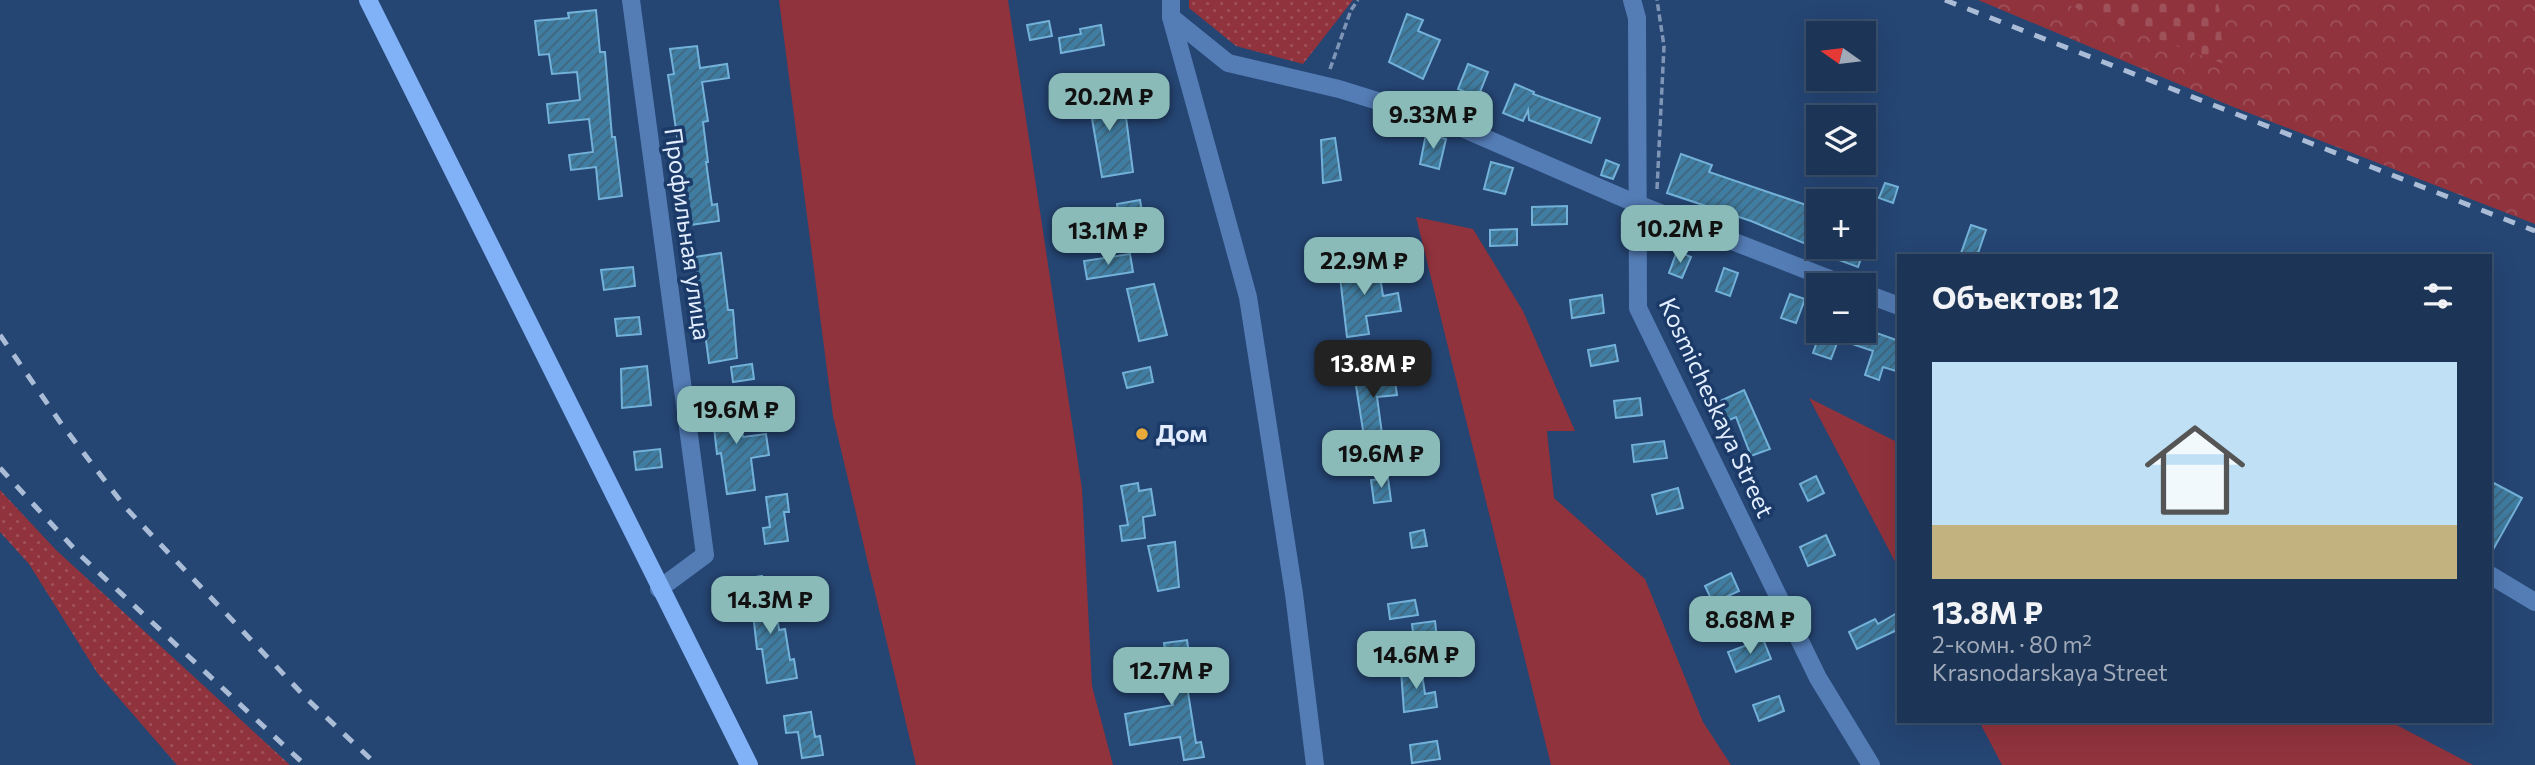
<!DOCTYPE html>
<html lang="ru">
<meta charset="utf-8">
<style>
body{margin:0;font-family:Commissioner,sans-serif;background:#253c5c;color:#f1f3f6;height:100vh;display:flex;flex-direction:column;font-size:26px;white-space:nowrap}
*{box-sizing:border-box;margin:0}
p{font-size:23px;color:#a0aab9}
.icon{flex:none;width:38px;height:38px;fill:none;stroke:currentColor;stroke-width:2;stroke-linecap:round;stroke-linejoin:round}
.map{position:relative;flex:1;overflow:hidden}
.details{position:absolute;left:1897px;top:254px;width:595px;height:469px;display:flex;flex-direction:column;background:#1c3456;border-radius:0px;box-shadow:0 7px 28px #0002,0 0 0 2px #3a4f6c}
.details>*{flex:none}
.needle{width:46px;rotate:284deg}
.buttons{position:absolute;left:1806px;top:21px;display:grid;gap:14px}
.buttons a{display:grid;place-items:center;width:70px;height:70px;border-radius:0px;background:#1c3456;box-shadow:0 7px 28px #0002,0 0 0 2px #3a4f6c;font-size:35px}
.price{position:absolute;translate:-50% -60px;padding:0 16px;border-radius:14px;background:#8bbbb9;color:#111;font-size:23px;line-height:46px;filter:drop-shadow(0 2px 4px #0008)}
.price::after{content:'';position:absolute;left:50%;top:42px;width:21px;height:16px;margin-left:-10px;background:inherit;clip-path:polygon(0 0,100% 0,50% 100%)}
.price.on{background:#222;color:#fff}
ul{padding:0;list-style:none}
li{display:grid;align-content:center;gap:14px;height:371px;padding:0 35px}
li+li{border-top:2px solid #3a4f6c}
li span{display:grid;place-items:center;height:217px;border-radius:0px;color:#555}
li>.icon{margin-inline-start:auto}
span .icon{width:126px;height:126px;fill:#fffc;stroke-width:1}
li b{font-size:30px}
h2{display:flex;justify-content:space-between;align-items:center;height:84px;padding:0 35px;font-size:30px}
.map>svg:first-child{display:block}
.grass{fill:url(#grass-dots)}
.forest{fill:url(#forest-crowns)}
.cemetery{fill:url(#cemetery-stones)}
.garden{fill:#90333d}
.building{fill:url(#building-hatch);stroke:#73b1d9;stroke-width:2}
.lines{fill:none;stroke-linecap:round;stroke-linejoin:round}
.path{stroke:#7f95b6;stroke-width:3.5;stroke-dasharray:7 3.5;stroke-linecap:butt}
.minor{stroke:#547db6;stroke-width:18}
.major{stroke:#81b2f7;stroke-width:18}
.rail{stroke:#aabcd6;stroke-width:5;stroke-dasharray:12 12;stroke-linecap:butt}
.poi-dot{fill:#eaaa39;stroke:#1b3a67;stroke-width:2.5}
.labels{text-anchor:middle;stroke-width:7;stroke-linejoin:round;paint-order:stroke}
.street-label{font-size:24px;fill:#e2eeff;stroke:#1b3a67}
.poi-label{font-size:24px;font-weight:bold;fill:#e2eeff;stroke:#1b3a67;text-anchor:start}
</style>
<div class="map">
<svg width="2535" height="765" viewBox="0 0 2535 765">
<defs>
<pattern id="grass-dots" width="8" height="8" patternUnits="userSpaceOnUse" patternTransform="scale(1.75)"><rect width="8" height="8" fill="#90333d"/><path d="M2 2h.1M6 6h.1" fill="none" stroke="#9f515a" stroke-width="1.8" stroke-linecap="round"/></pattern>
<pattern id="forest-crowns" width="20" height="18" patternUnits="userSpaceOnUse" patternTransform="scale(1.75)"><rect width="20" height="18" fill="#90333d"/><path d="M2 6a3 3 0 1 1 6 0M12 15a3 3 0 1 1 6 0" fill="none" stroke="#9f515a"/></pattern>
<pattern id="cemetery-stones" width="16" height="16" patternUnits="userSpaceOnUse" patternTransform="scale(1.75)"><rect width="16" height="16" fill="#90333d"/><path d="M2 7V4a2 2 0 0 1 4 0v3zM10 15v-3a2 2 0 0 1 4 0v3z" fill="#9f515a"/></pattern>
<pattern id="building-hatch" width="6" height="6" patternUnits="userSpaceOnUse" patternTransform="scale(1.75)"><rect width="6" height="6" fill="#3f7da2"/><path d="M-1 1l2-2M0 6l6-6M5 7l2-2" fill="none" stroke="#41657b"/></pattern>
</defs>
<rect width="100%" height="100%" fill="#254573"/>
<!-- grass -->
<g class="grass">
<polygon points="1189,0 1353,0 1303,64 1236,46 1189,8"/>
<polygon points="0,490 56,550 290,765 177,765 98,674 29,564 0,532"/>
</g>
<!-- forest -->
<polygon class="forest" points="1978,0 2535,0 2535,224 2231,106"/>
<!-- cemetery -->
<polygon class="cemetery" points="2055,0 2218,0 2224,64"/>
<!-- garden -->
<g class="garden">
<polygon points="779,0 1008,0 1082,489 1092,686 1113,765 916,765 833,416"/>
<polygon points="1416,217 1473,229 1523,311 1575,431 1547,431 1554,498 1645,579 1703,722 1731,765 1551,765"/>
<polygon points="1809,398 1899,443 1899,569"/>
<polygon points="1979,721 2389,721 2473,765 2002,765"/>
</g>
<!-- building -->
<g class="building">
<polygon points="596,10 600,52 605,52 612,137 615,137 622,196 599,199 596,167 571,170 569,155 593,152 589,119 549,123 547,104 580,100 577,72 552,74 549,54 539,55 535,21 569,18 568,13"/>
<polygon points="1407,14 1423,20 1418,31 1440,40 1423,79 1389,62"/>
<polygon points="1049,21 1052,36 1030,40 1027,25"/>
<polygon points="1101,25 1104,45 1061,53 1059,38 1081,34 1080,29"/>
<polygon points="697,46 700,68 727,64 729,78 702,82 708,121 703,122 708,162 706,162 712,205 717,204 719,221 690,225 668,75 674,74 670,49"/>
<polygon points="1468,64 1488,72 1478,97 1458,89"/>
<polygon points="1515,84 1534,92 1533,94 1600,118 1591,143 1529,120 1528,110 1523,121 1503,113"/>
<polygon points="1109,86 1114,119 1126,117 1133,172 1102,177 1090,107 1084,108 1081,91"/>
<polygon points="1426,134 1446,139 1439,169 1420,164"/>
<polygon points="1335,138 1341,180 1323,183 1321,140"/>
<polygon points="1681,154 1712,165 1709,172 1818,209 1818,249 1751,221 1667,193"/>
<polygon points="1606,160 1619,165 1613,179 1601,175"/>
<polygon points="1491,162 1513,168 1505,194 1484,189"/>
<polygon points="1885,183 1898,187 1893,203 1879,198"/>
<polygon points="1140,200 1143,218 1120,222 1117,204"/>
<polygon points="1567,206 1567,224 1532,225 1532,207"/>
<polygon points="1971,225 1986,230 1977,256 1960,256"/>
<polygon points="1517,229 1517,245 1490,246 1490,230"/>
<polygon points="1840,247 1865,247 1858,267 1836,259"/>
<polygon points="1677,251 1691,257 1682,278 1669,273"/>
<polygon points="721,253 728,310 733,310 737,358 709,363 695,257"/>
<polygon points="1130,254 1133,272 1087,279 1084,261"/>
<polygon points="1378,263 1383,296 1398,293 1401,311 1366,316 1369,334 1347,337 1339,268"/>
<polygon points="633,267 635,286 604,290 601,270"/>
<polygon points="1724,268 1738,273 1730,296 1716,291"/>
<polygon points="1154,284 1167,335 1139,341 1127,289"/>
<polygon points="1790,294 1805,299 1796,323 1781,318"/>
<polygon points="1602,295 1604,313 1572,318 1570,300"/>
<polygon points="639,317 641,334 617,336 615,319"/>
<polygon points="1821,331 1840,335 1831,359 1813,353"/>
<polygon points="1850,331 1871,331 1899,341 1899,372 1883,367 1879,380 1865,375 1873,351 1846,342"/>
<polygon points="1615,345 1618,361 1591,366 1588,350"/>
<polygon points="752,364 754,379 733,382 731,367"/>
<polygon points="647,366 651,405 622,408 621,369"/>
<polygon points="1150,367 1153,382 1127,388 1123,373"/>
<polygon points="1393,368 1397,395 1377,397 1383,441 1365,443 1354,373"/>
<polygon points="1744,390 1770,449 1751,456 1736,417 1727,421 1718,402"/>
<polygon points="737,397 743,437 766,434 769,455 751,458 755,490 727,494 721,453 717,454 711,401"/>
<polygon points="1640,398 1642,415 1616,418 1614,401"/>
<polygon points="1664,441 1667,458 1634,462 1632,445"/>
<polygon points="1394,448 1396,465 1380,467 1378,451"/>
<polygon points="660,449 662,467 636,470 634,452"/>
<polygon points="1816,476 1824,493 1808,501 1800,484"/>
<polygon points="1388,478 1391,501 1374,503 1371,480"/>
<polygon points="2490,481 2522,498 2490,555"/>
<polygon points="1138,483 1139,491 1151,489 1155,515 1143,517 1145,538 1122,541 1120,526 1128,525 1121,486"/>
<polygon points="1678,488 1683,508 1657,514 1652,495"/>
<polygon points="787,494 789,512 784,512 788,541 765,544 763,528 770,527 766,497"/>
<polygon points="1424,530 1427,546 1412,548 1410,533"/>
<polygon points="1826,535 1835,555 1808,566 1800,547"/>
<polygon points="1175,542 1179,587 1158,591 1148,546"/>
<polygon points="1731,573 1739,591 1713,603 1705,586"/>
<polygon points="762,576 766,601 775,599 779,630 785,629 790,660 794,659 797,678 767,683 762,649 757,649 749,578"/>
<polygon points="1415,600 1418,615 1390,619 1388,604"/>
<polygon points="1899,612 1899,629 1857,649 1849,632 1875,619 1878,624"/>
<polygon points="1435,621 1438,648 1415,651 1412,624"/>
<polygon points="1763,639 1771,659 1736,672 1728,652"/>
<polygon points="1187,640 1191,667 1196,666 1198,685 1187,686 1196,743 1201,742 1204,757 1184,760 1180,737 1130,745 1125,714 1173,705 1164,643"/>
<polygon points="1421,667 1425,694 1435,692 1437,707 1404,712 1401,670"/>
<polygon points="1779,696 1784,711 1759,721 1753,705"/>
<polygon points="811,712 815,737 820,736 823,755 802,758 798,732 786,733 784,716"/>
<polygon points="1437,741 1440,759 1412,763 1410,745"/>
</g>
<g class="lines">
<!-- path -->
<g class="path">
<polyline points="1330,69 1351,10 1358,0"/>
<polyline points="1657,189 1664,46 1657,0"/>
</g>
<!-- minor -->
<g class="minor">
<polyline points="631,0 705,555 659,589"/>
<polyline points="1171,0 1171,17 1248,297 1294,594 1315,765"/>
<polyline points="1632,0 1637,18 1638,308 1818,678 1871,765"/>
<polyline points="1171,17 1228,63 1339,89 1455,125 1637,204 1845,285"/>
<polyline points="1864,293 1899,306"/>
<polyline points="2490,575 2535,602"/>
</g>
<!-- major -->
<polyline class="major" points="368,0 749,765"/>
<!-- rail -->
<g class="rail">
<polyline points="1945,0 2535,231"/>
<polyline points="0,335 60,422 125,507 308,700 377,765"/>
<polyline points="0,468 81,556 305,765"/>
</g>
</g>
<!-- markers -->
<circle class="poi-dot" cx="1142" cy="434" r="7"/>
<g class="labels">
<!-- street labels -->
<g class="street-label">
<text transform="translate(687 234) rotate(82)" y="8">Профильная улица</text>
<text transform="translate(1716 408) rotate(65)" y="8">Kosmicheskaya Street</text>
</g>
<!-- poi labels -->
<g class="poi-label">
<text x="1156" y="442">Дом</text>
</g>
</g>
</svg>
<div class="buttons">
<a><svg class="needle" viewBox="-14 -14 28 28"><path d="M0-13l5 13h-10z" fill="#e53935"/><path d="M0 13l5-13h-10z" fill="#a0aab9"/></svg></a>
<a><svg class="icon" aria-label="layers" viewBox="0 0 24 24"><path d="M12 4l9 5-9 5-9-5zM3 14l9 5 9-5"/></svg></a>
<a>+</a>
<a>−</a>
</div>
<b class="price" style="left:1109px;top:133px">20.2M ₽</b>
<b class="price" style="left:1433px;top:151px">9.33M ₽</b>
<b class="price" style="left:1680px;top:265px">10.2M ₽</b>
<b class="price" style="left:1108px;top:267px">13.1M ₽</b>
<b class="price" style="left:1364px;top:297px">22.9M ₽</b>
<b class="price on" style="left:1373px;top:400px">13.8M ₽</b>
<b class="price" style="left:736px;top:446px">19.6M ₽</b>
<b class="price" style="left:1381px;top:490px">19.6M ₽</b>
<b class="price" style="left:770px;top:636px">14.3M ₽</b>
<b class="price" style="left:1750px;top:656px">8.68M ₽</b>
<b class="price" style="left:1416px;top:691px">14.6M ₽</b>
<b class="price" style="left:1171px;top:707px">12.7M ₽</b>
<section class="details">
<h2>Объектов: 12<svg class="icon" aria-label="filters" viewBox="0 0 24 24"><path d="M4 7h16M4 17h16"/><circle cx="9" cy="7" r="2"/><circle cx="15" cy="17" r="2"/></svg></h2>
<ul>
<li><span style="background:linear-gradient(#bfe0f5 75%,#c2b280 0)"><svg class="icon" aria-label="home" viewBox="0 0 24 24"><path d="M3 11l9-7 9 7M6 9v11h12V9"/></svg></span><div><b>13.8M ₽</b><p>2-комн. · 80 m²</p><p>Krasnodarskaya Street</p></div></li>
</ul>
</section>
</div>
